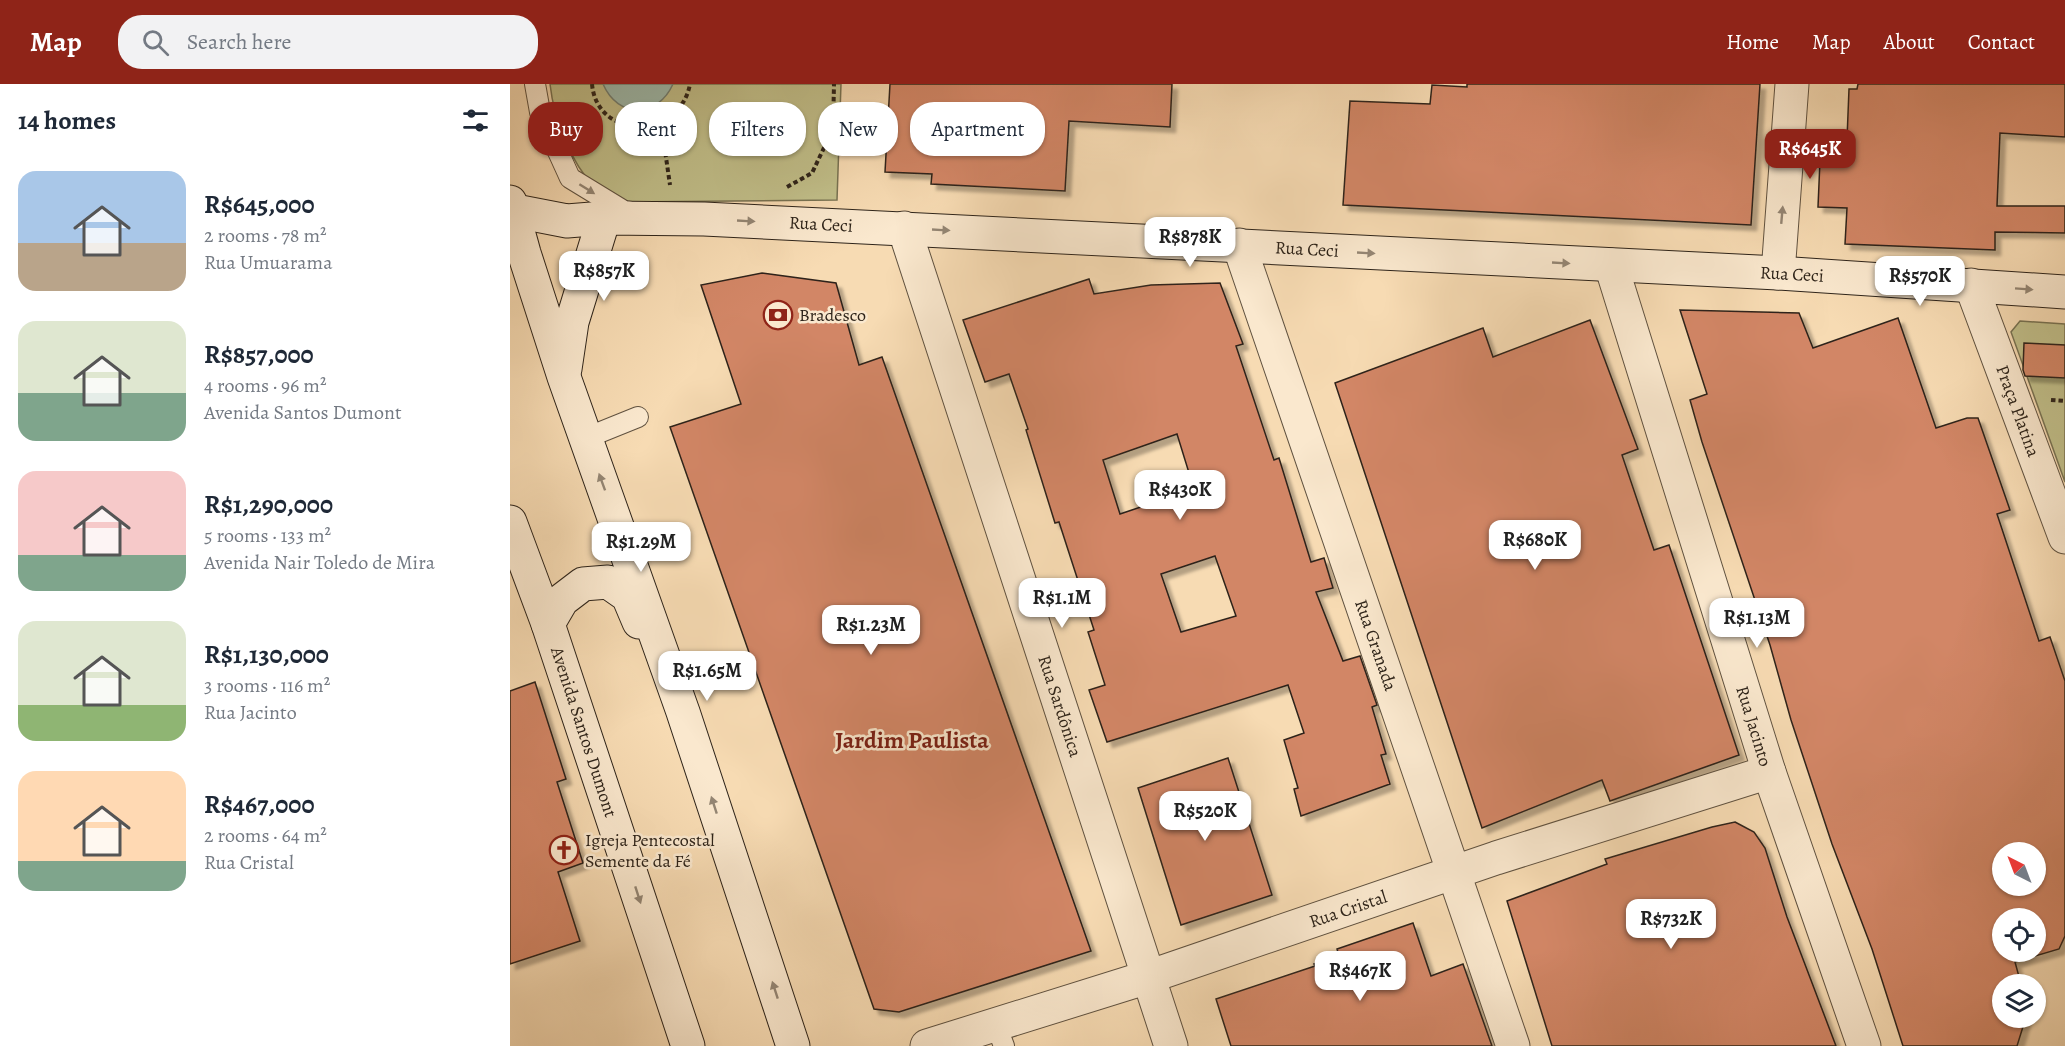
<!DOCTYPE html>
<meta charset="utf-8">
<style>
body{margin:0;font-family:Alegreya,serif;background:#f2f2f3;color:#1f2937;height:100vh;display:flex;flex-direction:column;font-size:22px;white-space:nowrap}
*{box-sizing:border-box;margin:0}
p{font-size:20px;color:#747a83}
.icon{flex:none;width:33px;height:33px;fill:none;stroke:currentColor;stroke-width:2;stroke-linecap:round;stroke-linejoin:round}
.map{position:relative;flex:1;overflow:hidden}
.sheet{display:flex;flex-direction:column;background:#fff;width:510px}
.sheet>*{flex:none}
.banner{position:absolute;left:18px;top:18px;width:570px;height:54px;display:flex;gap:12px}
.needle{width:39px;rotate:318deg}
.fabs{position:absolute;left:1482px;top:758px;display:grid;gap:12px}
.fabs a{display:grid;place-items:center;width:54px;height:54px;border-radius:50%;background:#fff;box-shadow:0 2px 4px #0004;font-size:30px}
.price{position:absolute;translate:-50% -51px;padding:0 14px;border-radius:12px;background:#fff;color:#222;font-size:20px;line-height:39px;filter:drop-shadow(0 2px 3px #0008)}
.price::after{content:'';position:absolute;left:50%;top:36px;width:18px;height:14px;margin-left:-9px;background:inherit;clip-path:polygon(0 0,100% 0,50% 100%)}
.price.selected{background:#8f2418;color:#fff}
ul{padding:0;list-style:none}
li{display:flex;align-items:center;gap:18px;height:150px;padding:0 18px}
li span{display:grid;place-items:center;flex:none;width:168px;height:120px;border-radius:18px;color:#555}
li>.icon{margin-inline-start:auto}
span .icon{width:72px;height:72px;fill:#fffc;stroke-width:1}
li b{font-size:26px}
h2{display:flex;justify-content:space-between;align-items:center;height:72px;padding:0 18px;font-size:26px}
.chip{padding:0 21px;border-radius:24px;background:#fff;box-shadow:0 2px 4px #0004;font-size:21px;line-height:54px}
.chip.selected{background:#8f2418;color:#fff}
header{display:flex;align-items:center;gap:36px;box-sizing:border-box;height:84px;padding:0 30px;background:#8f2418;color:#fff}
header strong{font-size:28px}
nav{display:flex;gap:33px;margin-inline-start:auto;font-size:21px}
.search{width:420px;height:54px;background:#f2f2f3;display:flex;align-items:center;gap:15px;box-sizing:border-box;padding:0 21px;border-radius:24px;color:#747a83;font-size:22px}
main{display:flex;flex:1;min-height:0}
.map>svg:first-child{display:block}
.green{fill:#c1bf8a;stroke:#787252;stroke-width:1.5}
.water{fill:#9dbbae;stroke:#717f73;stroke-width:1.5}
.building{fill:#d28666;stroke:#2e241a;stroke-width:1.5;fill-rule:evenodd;filter:url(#shadow)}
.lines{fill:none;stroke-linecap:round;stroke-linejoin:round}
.lane-casing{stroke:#605240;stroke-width:22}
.street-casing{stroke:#605240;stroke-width:35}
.secondary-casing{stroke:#2e241a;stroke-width:35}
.path{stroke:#2e241a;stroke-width:4;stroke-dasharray:4.5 3;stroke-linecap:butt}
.lane{stroke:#fae8ce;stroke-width:20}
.street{stroke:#fae8ce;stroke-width:33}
.secondary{stroke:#fae8ce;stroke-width:33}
.oneway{fill:#948674}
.labels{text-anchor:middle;stroke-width:5;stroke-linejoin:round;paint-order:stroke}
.street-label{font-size:18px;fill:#2e241a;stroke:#fae8ce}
.poi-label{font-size:18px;fill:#2e241a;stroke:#fae8ce;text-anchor:start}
.district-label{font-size:24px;font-weight:bold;fill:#7a1f14;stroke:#fae8ce}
</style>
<header>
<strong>Map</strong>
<div class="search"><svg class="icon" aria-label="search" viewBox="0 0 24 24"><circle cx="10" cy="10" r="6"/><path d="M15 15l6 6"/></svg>Search here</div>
<nav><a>Home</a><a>Map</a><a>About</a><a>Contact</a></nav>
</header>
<main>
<section class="sheet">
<h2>14 homes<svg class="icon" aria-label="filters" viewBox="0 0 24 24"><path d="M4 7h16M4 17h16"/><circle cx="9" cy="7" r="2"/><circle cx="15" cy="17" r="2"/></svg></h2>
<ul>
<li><span style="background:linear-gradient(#a9c7e8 60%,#b9a48a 0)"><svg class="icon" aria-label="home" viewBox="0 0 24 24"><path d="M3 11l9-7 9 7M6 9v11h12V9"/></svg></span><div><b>R$645,000</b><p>2 rooms · 78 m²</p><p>Rua Umuarama</p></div></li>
<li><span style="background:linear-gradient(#dfe7d0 60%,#7fa58c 0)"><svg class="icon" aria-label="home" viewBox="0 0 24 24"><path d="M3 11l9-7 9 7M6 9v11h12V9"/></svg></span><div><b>R$857,000</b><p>4 rooms · 96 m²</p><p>Avenida Santos Dumont</p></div></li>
<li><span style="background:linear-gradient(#f6c9c9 70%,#7fa58c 0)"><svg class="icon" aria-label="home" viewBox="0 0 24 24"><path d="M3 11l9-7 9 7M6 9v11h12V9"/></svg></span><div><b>R$1,290,000</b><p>5 rooms · 133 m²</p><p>Avenida Nair Toledo de Mira</p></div></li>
<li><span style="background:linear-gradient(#dfe7d0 70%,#8fb573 0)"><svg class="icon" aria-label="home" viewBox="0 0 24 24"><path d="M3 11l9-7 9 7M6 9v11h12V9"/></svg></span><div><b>R$1,130,000</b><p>3 rooms · 116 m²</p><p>Rua Jacinto</p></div></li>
<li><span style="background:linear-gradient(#ffd9b3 75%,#7fa58c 0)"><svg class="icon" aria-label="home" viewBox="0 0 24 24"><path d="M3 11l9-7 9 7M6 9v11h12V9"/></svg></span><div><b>R$467,000</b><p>2 rooms · 64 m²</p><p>Rua Cristal</p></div></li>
</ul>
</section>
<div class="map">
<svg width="1555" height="962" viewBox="0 0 1555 962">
<defs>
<filter id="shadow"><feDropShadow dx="5.5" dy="5.5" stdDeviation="1.5" flood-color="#0004"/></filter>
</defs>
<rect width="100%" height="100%" fill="#f7dbb3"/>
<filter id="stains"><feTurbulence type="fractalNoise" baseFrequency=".00333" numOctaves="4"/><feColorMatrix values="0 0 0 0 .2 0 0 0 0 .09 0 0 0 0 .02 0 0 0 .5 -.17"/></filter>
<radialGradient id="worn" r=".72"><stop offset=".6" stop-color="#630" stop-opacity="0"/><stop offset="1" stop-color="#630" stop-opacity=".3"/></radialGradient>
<!-- green -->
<g class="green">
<path d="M40 0H331L327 116 110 118C102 114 91 111 85 104 60 77 44 36 40 0Z"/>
<polygon points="1510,237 1555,240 1555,398 1501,248"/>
</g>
<!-- water -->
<path class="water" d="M93 0H163C148 34 108 35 93 0Z"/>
<!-- building -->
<g class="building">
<polygon points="380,0 662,0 660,43 559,37 555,107 421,100 422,90 375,88"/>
<polygon points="957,0 1250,0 1241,141 833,121 840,17 920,20 922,1 957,3"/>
<polygon points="1348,0 1555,0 1555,53 1490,49 1487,122 1555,122 1555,149 1485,148 1485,166 1335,160 1337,124 1308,123 1311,53 1337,55 1339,5 1347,5"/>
<polygon points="252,189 326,199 349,281 372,273 581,867 389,928 364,925 160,343 231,320 191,201"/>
<path d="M579 195 584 210 641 201 710 199 733 260 726 262 764 376 769 374 801 478 814 474 823 504 806 508 833 577 850 572 867 621 862 623 876 670 871 671 880 700 791 732 784 705 788 704 774 656 794 649 778 601 597 658 579 606 595 601 578 548 584 546 549 438 545 439 516 346 518 345 499 290 475 298 453 236ZM667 350 684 405 610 430 593 376ZM705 472 726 532 671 548 651 490Z"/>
<path d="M1170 226 1289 229 1303 264 1388 234 1426 344 1457 334H1468L1500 426 1487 430 1529 557 1540 553 1555 597V852L1549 865 1505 878 1511 900H1492V933H1516L1507 962H1393L1362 865 1322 760 1281 636 1260 561 1192 358 1180 316 1197 310ZM1492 768H1526V801H1492ZM1492 834H1526V867H1492Z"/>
<polygon points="1080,236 1128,365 1112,371 1144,466 1159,461 1229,671 1100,717 1092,696 972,744 825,299 973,244 983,273"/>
<polygon points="1514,259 1555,261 1555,294 1515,292 1513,286"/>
<polygon points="25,598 56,695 47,698 73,779 48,788 70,857 0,880 0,607"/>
<polygon points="718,674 762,811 671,841 628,704"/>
<polygon points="1225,738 1244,748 1255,764 1277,833 1326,962 1042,962 997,817 1097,780 1095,775 1202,743"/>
<polygon points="903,839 921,892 953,880 982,962 721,962 706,915 805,882 804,880 829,872 827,865"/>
</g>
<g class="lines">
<!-- lane casing -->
<g class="lane-casing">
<g id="lane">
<polyline points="25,0 30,28 60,94 114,127 121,128"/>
<polyline points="76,354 128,333"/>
<polyline points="486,941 494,962"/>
</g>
</g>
<!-- street casing -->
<g class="street-casing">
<g id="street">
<polyline points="394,144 661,962"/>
<polyline points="729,161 1003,962"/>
<polyline points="1101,181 1259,688 1354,962"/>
<polyline points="1268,189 1282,0"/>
<polyline points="1461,201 1555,453"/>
<polyline points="417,962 638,893 986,774 1259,688"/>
</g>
</g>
<!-- secondary casing -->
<g class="secondary-casing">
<g id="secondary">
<polyline points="0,118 14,169 54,293 173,628 283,962"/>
<polyline points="0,126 57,137 94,134 194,135 1268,189 1555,208"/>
<polyline points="55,285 62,238 94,134"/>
<polyline points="0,438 38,540 178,962"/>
<polyline points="38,540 52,516 73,500 98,498 118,512 129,538"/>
</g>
</g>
<!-- path -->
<g class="path">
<path d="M82 0C87 57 170 56 180 0"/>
<polyline points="151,39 160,101"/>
<polyline points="277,103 302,89 323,45 324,0"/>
<polyline points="1541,316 1555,317"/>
</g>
<!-- lane -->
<use href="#lane" class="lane"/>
<!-- street -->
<use href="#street" class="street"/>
<!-- secondary -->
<use href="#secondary" class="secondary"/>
</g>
<!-- one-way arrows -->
<defs><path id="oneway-solid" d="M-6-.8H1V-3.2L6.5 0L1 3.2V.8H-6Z" transform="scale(1.5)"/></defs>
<g class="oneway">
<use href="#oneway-solid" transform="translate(77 105) rotate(32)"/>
<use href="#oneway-solid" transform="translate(1272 131) rotate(-85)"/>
<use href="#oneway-solid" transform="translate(236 137) rotate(3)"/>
<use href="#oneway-solid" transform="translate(431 146) rotate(3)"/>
<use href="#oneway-solid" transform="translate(856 169) rotate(3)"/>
<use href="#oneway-solid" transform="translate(1051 179) rotate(3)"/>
<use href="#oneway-solid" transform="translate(1514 205) rotate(4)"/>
<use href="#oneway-solid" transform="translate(92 398) rotate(-110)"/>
<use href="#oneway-solid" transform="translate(204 721) rotate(-108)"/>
<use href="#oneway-solid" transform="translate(128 811) rotate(72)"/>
<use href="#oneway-solid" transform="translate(265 906) rotate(-108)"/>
</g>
<!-- icons -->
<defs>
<g id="bank-ring" transform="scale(1.5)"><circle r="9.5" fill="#fae8ce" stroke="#8f2418" stroke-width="1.5"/><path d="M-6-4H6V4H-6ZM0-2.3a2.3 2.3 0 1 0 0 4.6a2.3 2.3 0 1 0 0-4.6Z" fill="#8f2418"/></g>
<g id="church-ring" transform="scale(1.5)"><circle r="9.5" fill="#fae8ce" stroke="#8f2418" stroke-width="1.5"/><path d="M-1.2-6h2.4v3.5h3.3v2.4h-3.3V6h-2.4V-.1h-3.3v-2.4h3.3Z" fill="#8f2418"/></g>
</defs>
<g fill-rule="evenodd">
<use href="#bank-ring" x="268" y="231"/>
<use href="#church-ring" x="54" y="766"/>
</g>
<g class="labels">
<!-- street labels -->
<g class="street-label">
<text transform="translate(311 140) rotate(3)" y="6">Rua Ceci</text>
<text transform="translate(797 165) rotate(3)" y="6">Rua Ceci</text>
<text transform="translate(1282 190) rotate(3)" y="6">Rua Ceci</text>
<text transform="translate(1508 327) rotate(70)" y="6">Praça Platina</text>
<text transform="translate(866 561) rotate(71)" y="6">Rua Granada</text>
<text transform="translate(550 622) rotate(72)" y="6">Rua Sardônica</text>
<text transform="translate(1244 642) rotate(73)" y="6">Rua Jacinto</text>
<text transform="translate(74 648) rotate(72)" y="6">Avenida Santos Dumont</text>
<text transform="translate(838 825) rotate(-19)" y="6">Rua Cristal</text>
</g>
<!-- poi labels -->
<g class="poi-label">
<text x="289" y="237">Bradesco</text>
<text x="75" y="762">Igreja Pentecostal<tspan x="75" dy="21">Semente da Fé</tspan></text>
</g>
<!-- district labels -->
<g class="district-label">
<text x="402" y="664">Jardim Paulista</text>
</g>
</g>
<rect width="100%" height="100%" filter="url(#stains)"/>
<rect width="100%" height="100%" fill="url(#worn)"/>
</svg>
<div class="fabs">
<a><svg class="needle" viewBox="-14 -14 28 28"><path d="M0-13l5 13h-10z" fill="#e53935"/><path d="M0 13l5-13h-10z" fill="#747a83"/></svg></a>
<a><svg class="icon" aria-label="locate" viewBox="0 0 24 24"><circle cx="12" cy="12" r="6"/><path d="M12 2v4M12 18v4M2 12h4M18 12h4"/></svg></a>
<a><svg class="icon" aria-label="layers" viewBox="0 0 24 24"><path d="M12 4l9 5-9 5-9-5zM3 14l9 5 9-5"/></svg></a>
</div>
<b class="price selected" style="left:1300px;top:96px">R$645K</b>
<b class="price" style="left:680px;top:184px">R$878K</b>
<b class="price" style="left:94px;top:218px">R$857K</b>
<b class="price" style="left:1410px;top:223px">R$570K</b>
<b class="price" style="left:670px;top:437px">R$430K</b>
<b class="price" style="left:1025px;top:487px">R$680K</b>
<b class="price" style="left:131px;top:489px">R$1.29M</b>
<b class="price" style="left:552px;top:545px">R$1.1M</b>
<b class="price" style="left:1247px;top:565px">R$1.13M</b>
<b class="price" style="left:361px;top:572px">R$1.23M</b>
<b class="price" style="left:197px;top:618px">R$1.65M</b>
<b class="price" style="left:695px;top:758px">R$520K</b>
<b class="price" style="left:1161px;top:866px">R$732K</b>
<b class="price" style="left:850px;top:918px">R$467K</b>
<div class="banner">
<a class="chip selected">Buy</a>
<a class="chip">Rent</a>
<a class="chip">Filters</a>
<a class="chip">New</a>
<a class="chip">Apartment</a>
</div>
</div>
</main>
